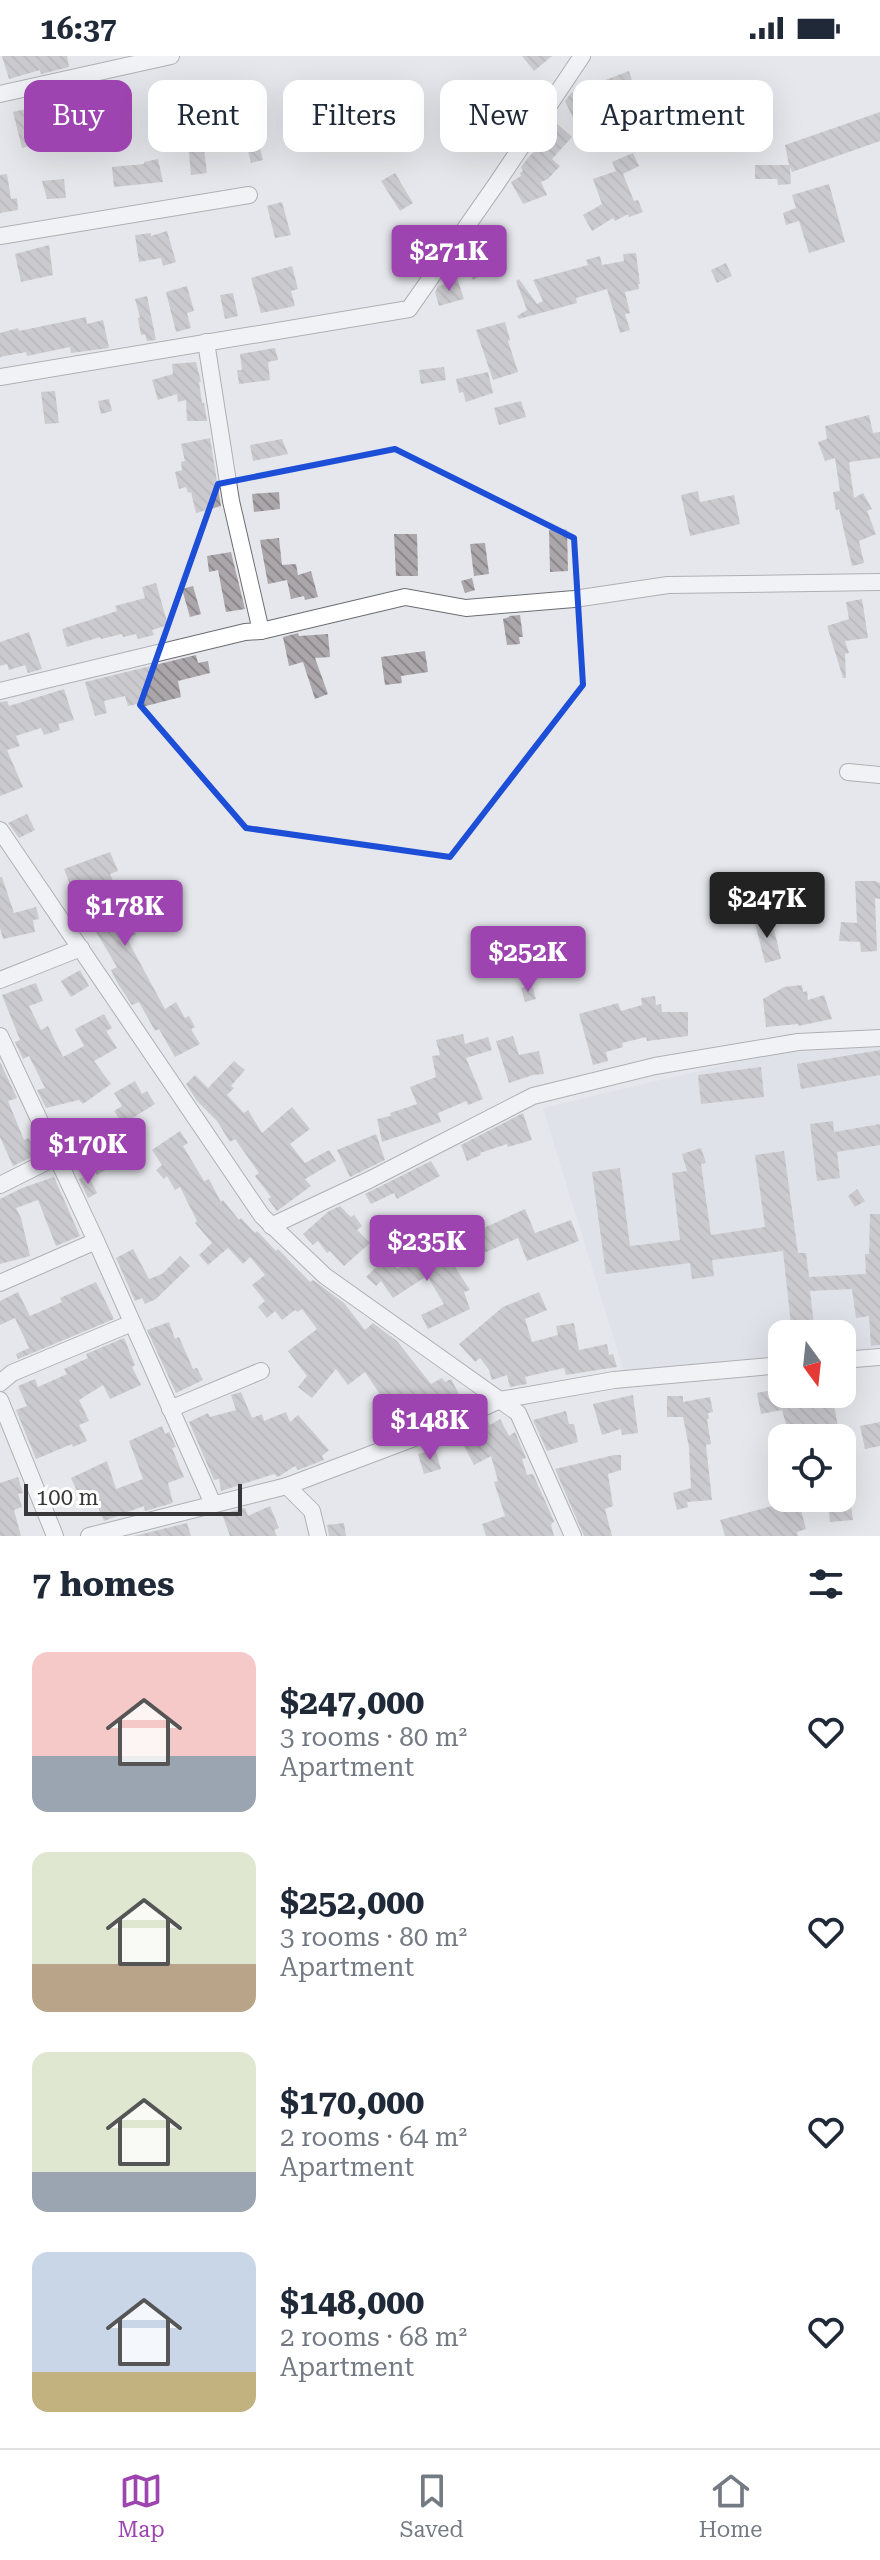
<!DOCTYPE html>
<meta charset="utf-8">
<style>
body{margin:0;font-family:"Roboto Serif",serif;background:#f6f6f7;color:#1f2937;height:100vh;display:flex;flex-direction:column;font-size:30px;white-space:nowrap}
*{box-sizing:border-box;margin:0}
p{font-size:26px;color:#747a83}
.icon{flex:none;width:44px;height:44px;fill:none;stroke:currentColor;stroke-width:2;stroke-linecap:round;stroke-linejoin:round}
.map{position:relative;height:1480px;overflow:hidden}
.side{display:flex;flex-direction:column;background:#fff;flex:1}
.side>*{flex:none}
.banner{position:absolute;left:24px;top:24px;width:832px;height:72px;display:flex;gap:16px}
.needle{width:52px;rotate:165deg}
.buttons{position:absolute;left:768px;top:1264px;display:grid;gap:16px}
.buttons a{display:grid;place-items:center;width:88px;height:88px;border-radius:16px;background:#fff;box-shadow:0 8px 32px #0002;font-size:40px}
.scale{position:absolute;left:24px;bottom:20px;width:218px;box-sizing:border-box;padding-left:8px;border:4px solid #38383a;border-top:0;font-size:22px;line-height:28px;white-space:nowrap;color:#38383a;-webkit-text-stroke:6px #fff;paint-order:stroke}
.price{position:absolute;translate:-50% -68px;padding:0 18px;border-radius:8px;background:#9e44b0;color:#fff;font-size:26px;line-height:52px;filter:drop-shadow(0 2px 4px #0008)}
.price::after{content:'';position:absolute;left:50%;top:48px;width:24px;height:18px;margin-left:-12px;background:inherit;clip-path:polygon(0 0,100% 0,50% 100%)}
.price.current{background:#222;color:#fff}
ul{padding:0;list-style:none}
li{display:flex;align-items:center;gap:24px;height:200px;padding:0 32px}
li span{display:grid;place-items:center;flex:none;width:224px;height:160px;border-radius:16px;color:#555}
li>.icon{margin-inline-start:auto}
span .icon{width:96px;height:96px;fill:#fffc;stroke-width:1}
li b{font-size:34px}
h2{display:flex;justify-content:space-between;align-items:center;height:96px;padding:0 32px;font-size:34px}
.pill{padding:0 28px;border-radius:16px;background:#fff;box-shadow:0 8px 32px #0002;font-size:28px;line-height:72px}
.pill.current{background:#9e44b0;color:#fff}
.status{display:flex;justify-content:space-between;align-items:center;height:56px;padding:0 40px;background:#fff;direction:ltr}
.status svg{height:22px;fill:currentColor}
.tabs{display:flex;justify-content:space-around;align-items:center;height:112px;border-top:2px solid #e0e1e3;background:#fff;font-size:22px;color:#747a83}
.tabs a{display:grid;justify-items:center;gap:4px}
.tabs .current{color:#9e44b0}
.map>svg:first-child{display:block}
.built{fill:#d9dbe6}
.building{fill:url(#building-back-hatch)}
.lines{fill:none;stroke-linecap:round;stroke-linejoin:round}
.minor-casing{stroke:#6c6d71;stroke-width:18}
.minor{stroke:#fff;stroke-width:16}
.marked{fill:none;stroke:#1d4ed8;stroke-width:6;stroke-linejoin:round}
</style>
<div class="status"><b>16:37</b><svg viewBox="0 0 49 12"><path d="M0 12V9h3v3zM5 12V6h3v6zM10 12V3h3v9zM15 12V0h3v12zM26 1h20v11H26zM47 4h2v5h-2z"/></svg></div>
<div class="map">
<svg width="880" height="1480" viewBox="0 0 880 1480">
<defs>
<pattern id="building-back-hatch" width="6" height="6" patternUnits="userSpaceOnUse" patternTransform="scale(2)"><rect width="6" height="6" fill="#aba6a9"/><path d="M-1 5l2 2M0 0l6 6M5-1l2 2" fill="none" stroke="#8c888b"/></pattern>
</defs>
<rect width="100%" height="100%" fill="#e6e7ec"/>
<!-- built -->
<polygon class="built" points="880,991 880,1293 842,1297 842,1278 782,1278 782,1303 625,1319 543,1052 775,997"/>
<!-- building -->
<g class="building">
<polygon points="2,0 67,0 69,11 41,18 40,14 9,23"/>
<polygon points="522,0 552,0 534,15"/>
<polygon points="629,15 639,47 614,55 616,60 604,66 602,62 579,74 565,45 571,37"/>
<polygon points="199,24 204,54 192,57 187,27"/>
<polygon points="100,33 109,75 87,80 77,38"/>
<polygon points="51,47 60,82 22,92 13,56"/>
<polygon points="880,56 880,85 792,116 790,111 791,128 778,129 777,123 755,123 755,109 789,109 785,89"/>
<polygon points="554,65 572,81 552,103 560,110 548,123 541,126 547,139 523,148 511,126 521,120 520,117 523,115 521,111 527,103 551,78 547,74"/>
<polygon points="256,76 263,104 251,107 244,79"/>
<polygon points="203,85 207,117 191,119 188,87"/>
<polygon points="633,97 639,110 623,118 634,145 638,144 643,156 629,161 628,158 615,165 613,162 592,175 583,159 602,148 593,123 616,115 612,106"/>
<polygon points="158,103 163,126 114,131 112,111 144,108 144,106"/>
<polygon points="395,117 413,147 400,155 381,125"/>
<polygon points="7,118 11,143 17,142 18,154 0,157 0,119"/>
<polygon points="64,123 66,142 47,143 42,125"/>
<polygon points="829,128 845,186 809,197 799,165 786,169 783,157 796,152 792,139"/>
<polygon points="282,146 291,179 275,182 267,150"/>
<polygon points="167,175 176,206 163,210 161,202 139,206 135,179 151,177 151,180"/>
<polygon points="485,178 505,205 473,224 460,200"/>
<polygon points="49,189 53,219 21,226 15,198"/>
<polygon points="636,197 640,228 638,228 639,233 625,236 630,257 625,258 630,274 620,277 607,233 576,242 577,247 519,263 517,260 527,254 516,225 519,223 537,248 543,245 533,224 588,209 586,204 600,200 602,209 624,205 623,198"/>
<polygon points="726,207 732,220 717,227 711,214"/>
<polygon points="292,210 298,233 291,235 295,250 261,257 251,222"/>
<polygon points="457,222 464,243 439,250 435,236 438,230 446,228 446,225"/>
<polygon points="187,230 194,255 187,257 191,272 176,276 166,236"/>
<polygon points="233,237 238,260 225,263 220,239"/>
<polygon points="147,240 156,284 147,285 145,278 141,279 138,262 140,261 135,243"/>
<polygon points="86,261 87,268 103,264 109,292 71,297 70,291 27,300 26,296 0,301 0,277 18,272 19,275"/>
<polygon points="505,266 510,284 508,285 518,316 493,324 476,274"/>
<polygon points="275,292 278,304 268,306 270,324 239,328 237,314 242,314 240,298"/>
<polygon points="196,306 201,326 199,326 202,347 204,347 207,365 187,365 186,344 178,346 177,338 158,344 152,324 173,318 172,308"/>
<polygon points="444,311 446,324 421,328 419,314"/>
<polygon points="488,316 493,337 466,346 463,336 459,337 456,323"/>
<polygon points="55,335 59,367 45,368 41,336"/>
<polygon points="109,343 112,355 101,358 98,345"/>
<polygon points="521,345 526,361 499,369 494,352"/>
<polygon points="869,359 873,377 880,376 880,402 849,406 854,442 863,437 872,453 867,455 876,478 859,485 864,507 852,510 839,453 836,454 833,436 840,435 835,402 825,405 818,386 827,383 825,370"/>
<polygon points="210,382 221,450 196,457 191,436 188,437 186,431 179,433 175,416 182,414 181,406 185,405 181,388"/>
<polygon points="282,383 288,398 253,405 250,389"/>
<polygon points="698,435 700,446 734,439 740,468 690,480 681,439"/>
<polygon points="279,436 280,453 254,456 252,438"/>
<polygon points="567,473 568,515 550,516 549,474"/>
<polygon points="394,478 417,478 418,520 396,520"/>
<polygon points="279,482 282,509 296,508 298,519 311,515 318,541 305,544 304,540 291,543 287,524 268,528 260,484"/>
<polygon points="485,487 489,518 474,520 470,488"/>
<polygon points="231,496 245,553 226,556 218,514 209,516 207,500"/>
<polygon points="472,522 475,534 465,537 461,525"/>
<polygon points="156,527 168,569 152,574 154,579 138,583 136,578 123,581 122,578 101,583 100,581 67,591 62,573 117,555 115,550 145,542 142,531"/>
<polygon points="193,530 201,558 190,561 182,533"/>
<polygon points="862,543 868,582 845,585 849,597 845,598 846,622 843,622 827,570 849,563 846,546"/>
<polygon points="520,559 523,581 519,581 520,588 507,589 503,563 509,561 509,560"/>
<polygon points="29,576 42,613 28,617 25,609 9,614 7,608 0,610 0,586"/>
<polygon points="298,577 299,580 328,578 330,601 315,602 328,638 315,643 303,606 289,610 283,581"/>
<polygon points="425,595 428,616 401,620 402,627 385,629 381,601"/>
<polygon points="196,599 198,607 208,605 210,617 178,625 181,641 142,651 141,647 128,650 125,640 104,645 107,657 95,660 85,626"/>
<polygon points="64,633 74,664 58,668 60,674 44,679 41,672 16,680 20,690 7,694 23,731 0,740 0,646 7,645 9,650"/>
<polygon points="27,758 35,774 19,782 8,767"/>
<polygon points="110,796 118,815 110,818 136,878 127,883 165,953 176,946 185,962 189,960 195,971 191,973 200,988 175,1001 159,973 155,975 139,946 132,949 118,928 111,914 117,911 92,869 87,872 64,813"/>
<polygon points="0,821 2,821 14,857 36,851 39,863 33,864 35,876 3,883 0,872"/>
<polygon points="855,825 875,825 880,827 880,843 875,842 877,895 861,896 860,886 839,885 841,866 857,867"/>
<polygon points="753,859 766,860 769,874 774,873 781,903 765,907"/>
<polygon points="80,914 89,930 71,941 61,925"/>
<polygon points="36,927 43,945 29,950 41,974 48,970 63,1001 84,990 75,973 104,958 112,972 106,975 117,992 94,1005 111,1028 83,1048 79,1044 46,1052 37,1034 45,1032 29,1000 23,1003 15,986 20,984 2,939"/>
<polygon points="532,929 536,943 525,946 521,932"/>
<polygon points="802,929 803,936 807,935 808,944 824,939 832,963 798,970 798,968 766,971 763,943 784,931"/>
<polygon points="655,940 656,949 661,948 662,956 688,956 688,980 647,985 646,981 622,987 623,991 606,996 608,1005 593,1009 579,958 618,947 621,955 642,949 641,942"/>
<polygon points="463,978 465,988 488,981 492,994 466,1002 483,1043 468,1049 466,1045 450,1052 438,1057 441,1066 382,1086 377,1063 391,1060 390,1057 417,1048 410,1031 436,1021 432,1000 440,999 436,984"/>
<polygon points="513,980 519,999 539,995 544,1018 533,1019 509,1027 496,985"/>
<polygon points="880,994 880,1019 801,1033 797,1008"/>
<polygon points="234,1005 245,1014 231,1030 234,1032 227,1039 244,1057 248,1054 262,1077 292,1051 310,1073 290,1088 305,1107 329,1094 336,1105 305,1123 311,1130 277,1155 268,1143 271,1141 255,1120 259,1117 235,1083 230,1086 217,1065 197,1045 186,1028 195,1019 208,1032"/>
<polygon points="0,1006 17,1042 8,1045 24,1084 29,1082 36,1099 13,1110 0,1081"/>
<polygon points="761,1011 764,1041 701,1048 698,1019"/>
<polygon points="135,1025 142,1038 147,1035 155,1048 123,1068 114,1055 122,1050 114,1037"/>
<polygon points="523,1057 532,1084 508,1091 507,1088 480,1097 481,1099 467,1105 461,1089"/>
<polygon points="833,1065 834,1076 880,1068 880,1089 837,1096 840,1122 817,1125 810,1068"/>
<polygon points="180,1075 188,1087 183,1090 204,1125 209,1123 221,1146 223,1144 239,1164 241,1162 255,1177 257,1175 276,1195 278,1193 310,1226 313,1224 344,1247 365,1274 373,1267 397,1285 431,1328 442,1322 445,1326 451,1323 461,1342 468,1338 472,1345 399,1376 389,1355 391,1355 365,1316 348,1329 336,1313 312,1342 298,1331 307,1320 288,1295 317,1273 302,1253 298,1256 295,1254 282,1264 275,1255 267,1262 258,1251 265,1245 252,1229 265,1219 250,1201 243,1208 228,1192 208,1209 199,1199 212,1187 195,1167 197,1165 180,1131 175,1134 167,1120 164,1123 156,1114 162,1109 152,1094"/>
<polygon points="376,1078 385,1104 350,1121 337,1094"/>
<polygon points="100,1084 114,1109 97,1119 83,1093"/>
<polygon points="701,1092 706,1107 701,1108 711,1179 765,1171 755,1099 784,1095 798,1197 806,1197 809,1221 866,1218 865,1198 869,1198 870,1158 880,1158 880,1289 871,1290 869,1260 856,1262 852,1233 810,1235 815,1278 792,1278 783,1195 712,1204 714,1220 692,1223 690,1207 606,1218 592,1116 620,1112 630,1190 680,1184 672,1117 687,1115 682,1098"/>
<polygon points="431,1105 440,1120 397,1143 394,1137 371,1148 365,1138"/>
<polygon points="88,1119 97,1137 88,1142 79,1123"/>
<polygon points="54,1121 80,1180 56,1190 38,1144 16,1152 21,1162 30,1200 0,1208 0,1143 22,1132"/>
<polygon points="857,1133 865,1145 855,1151 848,1140"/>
<polygon points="340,1150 351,1161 354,1159 362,1170 357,1174 370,1187 344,1210 330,1195 327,1197 318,1185 313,1189 303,1178 329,1155"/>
<polygon points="525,1153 535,1177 571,1164 579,1185 527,1205 518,1182 482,1198 473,1177"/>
<polygon points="440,1188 470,1234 464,1236 470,1253 428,1273 421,1259 444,1248 427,1220 393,1242 381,1225 376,1230 366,1221 387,1200 397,1213"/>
<polygon points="133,1193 149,1223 162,1218 180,1200 190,1210 156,1243 145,1248 142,1242 135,1245 116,1202"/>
<polygon points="96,1226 114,1263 18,1303 16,1298 29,1292 15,1262 0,1269 0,1245 18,1236 30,1260 62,1246 60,1242"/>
<polygon points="539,1236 547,1254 525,1263 532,1286 558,1279 556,1270 574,1267 579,1294 607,1288 609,1299 613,1298 617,1311 566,1319 564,1312 525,1321 527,1328 510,1331 507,1319 492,1324 489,1314 480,1302 475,1306 459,1288 503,1251"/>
<polygon points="169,1266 175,1283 179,1281 193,1313 197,1312 203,1324 176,1337 147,1274"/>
<polygon points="124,1282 135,1309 132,1311 141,1329 110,1343 103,1329 79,1344 89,1365 79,1369 87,1385 73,1391 72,1388 36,1403 16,1354 27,1350 18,1330 35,1323 38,1331 67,1318 64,1313 88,1302 86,1298"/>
<polygon points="782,1332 782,1338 786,1338 787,1344 832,1338 840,1382 801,1382 799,1368 787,1371 782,1354 761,1358 757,1337"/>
<polygon points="241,1336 252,1362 262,1358 264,1365 286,1356 290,1366 298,1359 329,1394 322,1400 324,1404 298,1414 295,1410 278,1421 274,1418 221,1435 219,1423 214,1424 189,1366 208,1357 210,1361 236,1354 231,1339"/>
<polygon points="633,1339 638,1377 622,1379 621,1373 602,1379 593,1348"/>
<polygon points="667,1340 683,1340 683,1346 710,1341 713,1356 708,1357 709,1363 707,1363 711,1388 706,1389 712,1444 687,1446 688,1451 677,1454 673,1437 691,1432 689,1391 683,1361 667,1361"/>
<polygon points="566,1355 569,1368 574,1368 578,1386 547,1395 533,1364"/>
<polygon points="486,1362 490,1369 500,1363 509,1380 515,1376 526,1402 522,1403 527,1419 533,1418 554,1465 551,1469 554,1480 486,1480 482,1468 505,1460 494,1426 498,1425 491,1400 474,1409 462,1386 471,1381 466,1372"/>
<polygon points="880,1366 880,1390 865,1393 860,1370"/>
<polygon points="162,1370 165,1378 169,1376 176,1391 172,1392 184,1421 168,1427 173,1447 145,1455 144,1450 104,1465 96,1447 85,1452 71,1422 107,1405 116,1433 143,1423 129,1385"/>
<polygon points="435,1393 441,1413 424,1418 418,1398"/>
<polygon points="614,1399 621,1399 621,1414 608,1418 613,1450 605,1453 612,1480 584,1480 555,1413"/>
<polygon points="18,1421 23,1437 18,1438 22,1451 14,1454 21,1480 0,1480 0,1427"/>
<polygon points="827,1442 850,1442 853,1464 830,1466"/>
<polygon points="798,1443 806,1473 797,1476 798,1480 725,1480 720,1464"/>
<polygon points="270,1450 279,1472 274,1474 277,1480 230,1480 222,1458 245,1452 248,1460"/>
<polygon points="187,1467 191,1480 134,1480"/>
<polygon points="344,1467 346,1480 329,1480 327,1469"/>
</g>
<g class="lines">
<!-- minor casing -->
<g class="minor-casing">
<g id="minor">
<polyline points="0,38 171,0"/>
<polyline points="0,180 249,139"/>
<polyline points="206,286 231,445 261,575"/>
<polyline points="0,321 409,253 497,127 582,0"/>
<polyline points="0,635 245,576 261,575 405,541 466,552 574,543 668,529 880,526"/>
<polyline points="848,716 880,719"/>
<polyline points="0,774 262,1160 325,1220 518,1357 573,1480"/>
<polyline points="0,924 81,892"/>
<polyline points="0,980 96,1185 213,1448"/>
<polyline points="0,1129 56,1101"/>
<polyline points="271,1170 369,1124 533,1040 655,1010 798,986 880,982"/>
<polyline points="0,1227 96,1185"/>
<polyline points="842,1304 880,1301"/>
<polyline points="0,1327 12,1317 132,1267"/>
<polyline points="0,1344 55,1480"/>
<polyline points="170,1353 261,1315"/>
<polyline points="287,1430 312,1455 318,1480"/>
<polyline points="89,1480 287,1430 430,1376 500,1344 614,1324 782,1309"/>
</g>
</g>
<!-- minor -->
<use href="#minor" class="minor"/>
</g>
<!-- marked area -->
<path d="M0 0H880V1480H0ZM395 393 574 482 583 629 450 801 246 772 140 649 218 428Z" fill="#e6e7ec" fill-opacity=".55" fill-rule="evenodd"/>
<path class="marked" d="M395 393 574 482 583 629 450 801 246 772 140 649 218 428Z"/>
</svg>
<div class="buttons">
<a><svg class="needle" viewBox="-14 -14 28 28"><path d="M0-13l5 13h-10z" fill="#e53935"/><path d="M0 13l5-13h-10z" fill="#747a83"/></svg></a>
<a><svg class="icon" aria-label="locate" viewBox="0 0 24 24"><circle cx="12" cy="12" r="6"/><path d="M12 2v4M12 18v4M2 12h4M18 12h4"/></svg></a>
</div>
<div class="scale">100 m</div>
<b class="price" style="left:449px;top:237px">$271K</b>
<b class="price current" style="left:767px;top:884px">$247K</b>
<b class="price" style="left:125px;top:892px">$178K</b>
<b class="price" style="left:528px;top:938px">$252K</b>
<b class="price" style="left:88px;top:1130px">$170K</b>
<b class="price" style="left:427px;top:1227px">$235K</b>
<b class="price" style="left:430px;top:1406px">$148K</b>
<div class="banner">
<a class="pill current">Buy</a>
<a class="pill">Rent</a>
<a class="pill">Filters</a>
<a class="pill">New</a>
<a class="pill">Apartment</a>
</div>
</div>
<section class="side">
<h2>7 homes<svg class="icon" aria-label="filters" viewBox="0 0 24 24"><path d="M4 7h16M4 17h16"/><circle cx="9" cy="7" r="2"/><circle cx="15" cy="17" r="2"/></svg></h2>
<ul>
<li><span style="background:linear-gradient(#f6c9c9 65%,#9aa5b1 0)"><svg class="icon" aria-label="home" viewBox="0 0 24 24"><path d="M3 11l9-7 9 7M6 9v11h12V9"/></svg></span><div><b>$247,000</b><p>3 rooms · 80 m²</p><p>Apartment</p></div><svg class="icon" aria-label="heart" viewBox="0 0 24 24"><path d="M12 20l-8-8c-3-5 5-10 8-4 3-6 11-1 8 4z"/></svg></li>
<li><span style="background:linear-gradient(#dfe7d0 70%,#b9a48a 0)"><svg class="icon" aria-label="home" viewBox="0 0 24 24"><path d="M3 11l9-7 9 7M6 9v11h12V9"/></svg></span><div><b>$252,000</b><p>3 rooms · 80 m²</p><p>Apartment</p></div><svg class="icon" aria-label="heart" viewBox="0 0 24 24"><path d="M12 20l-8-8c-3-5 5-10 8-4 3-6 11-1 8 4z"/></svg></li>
<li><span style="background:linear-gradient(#dfe7d0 75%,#9aa5b1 0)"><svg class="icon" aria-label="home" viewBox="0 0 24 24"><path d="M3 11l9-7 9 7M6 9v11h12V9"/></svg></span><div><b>$170,000</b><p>2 rooms · 64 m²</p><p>Apartment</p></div><svg class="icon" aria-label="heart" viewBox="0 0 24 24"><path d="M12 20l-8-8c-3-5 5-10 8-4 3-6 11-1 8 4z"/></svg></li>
<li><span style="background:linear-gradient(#c9d6e8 75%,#c2b280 0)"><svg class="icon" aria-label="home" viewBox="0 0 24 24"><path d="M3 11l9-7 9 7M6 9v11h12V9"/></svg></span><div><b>$148,000</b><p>2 rooms · 68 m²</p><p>Apartment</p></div><svg class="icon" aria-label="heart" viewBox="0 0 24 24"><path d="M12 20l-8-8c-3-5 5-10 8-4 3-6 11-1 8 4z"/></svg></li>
</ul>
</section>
<nav class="tabs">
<a class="current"><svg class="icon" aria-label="map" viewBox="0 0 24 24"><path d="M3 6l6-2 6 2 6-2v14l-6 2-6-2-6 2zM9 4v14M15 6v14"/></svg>Map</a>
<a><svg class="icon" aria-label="saved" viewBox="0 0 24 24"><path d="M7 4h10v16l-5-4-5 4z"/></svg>Saved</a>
<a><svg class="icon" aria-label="home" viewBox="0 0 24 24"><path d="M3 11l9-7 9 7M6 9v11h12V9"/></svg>Home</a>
</nav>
